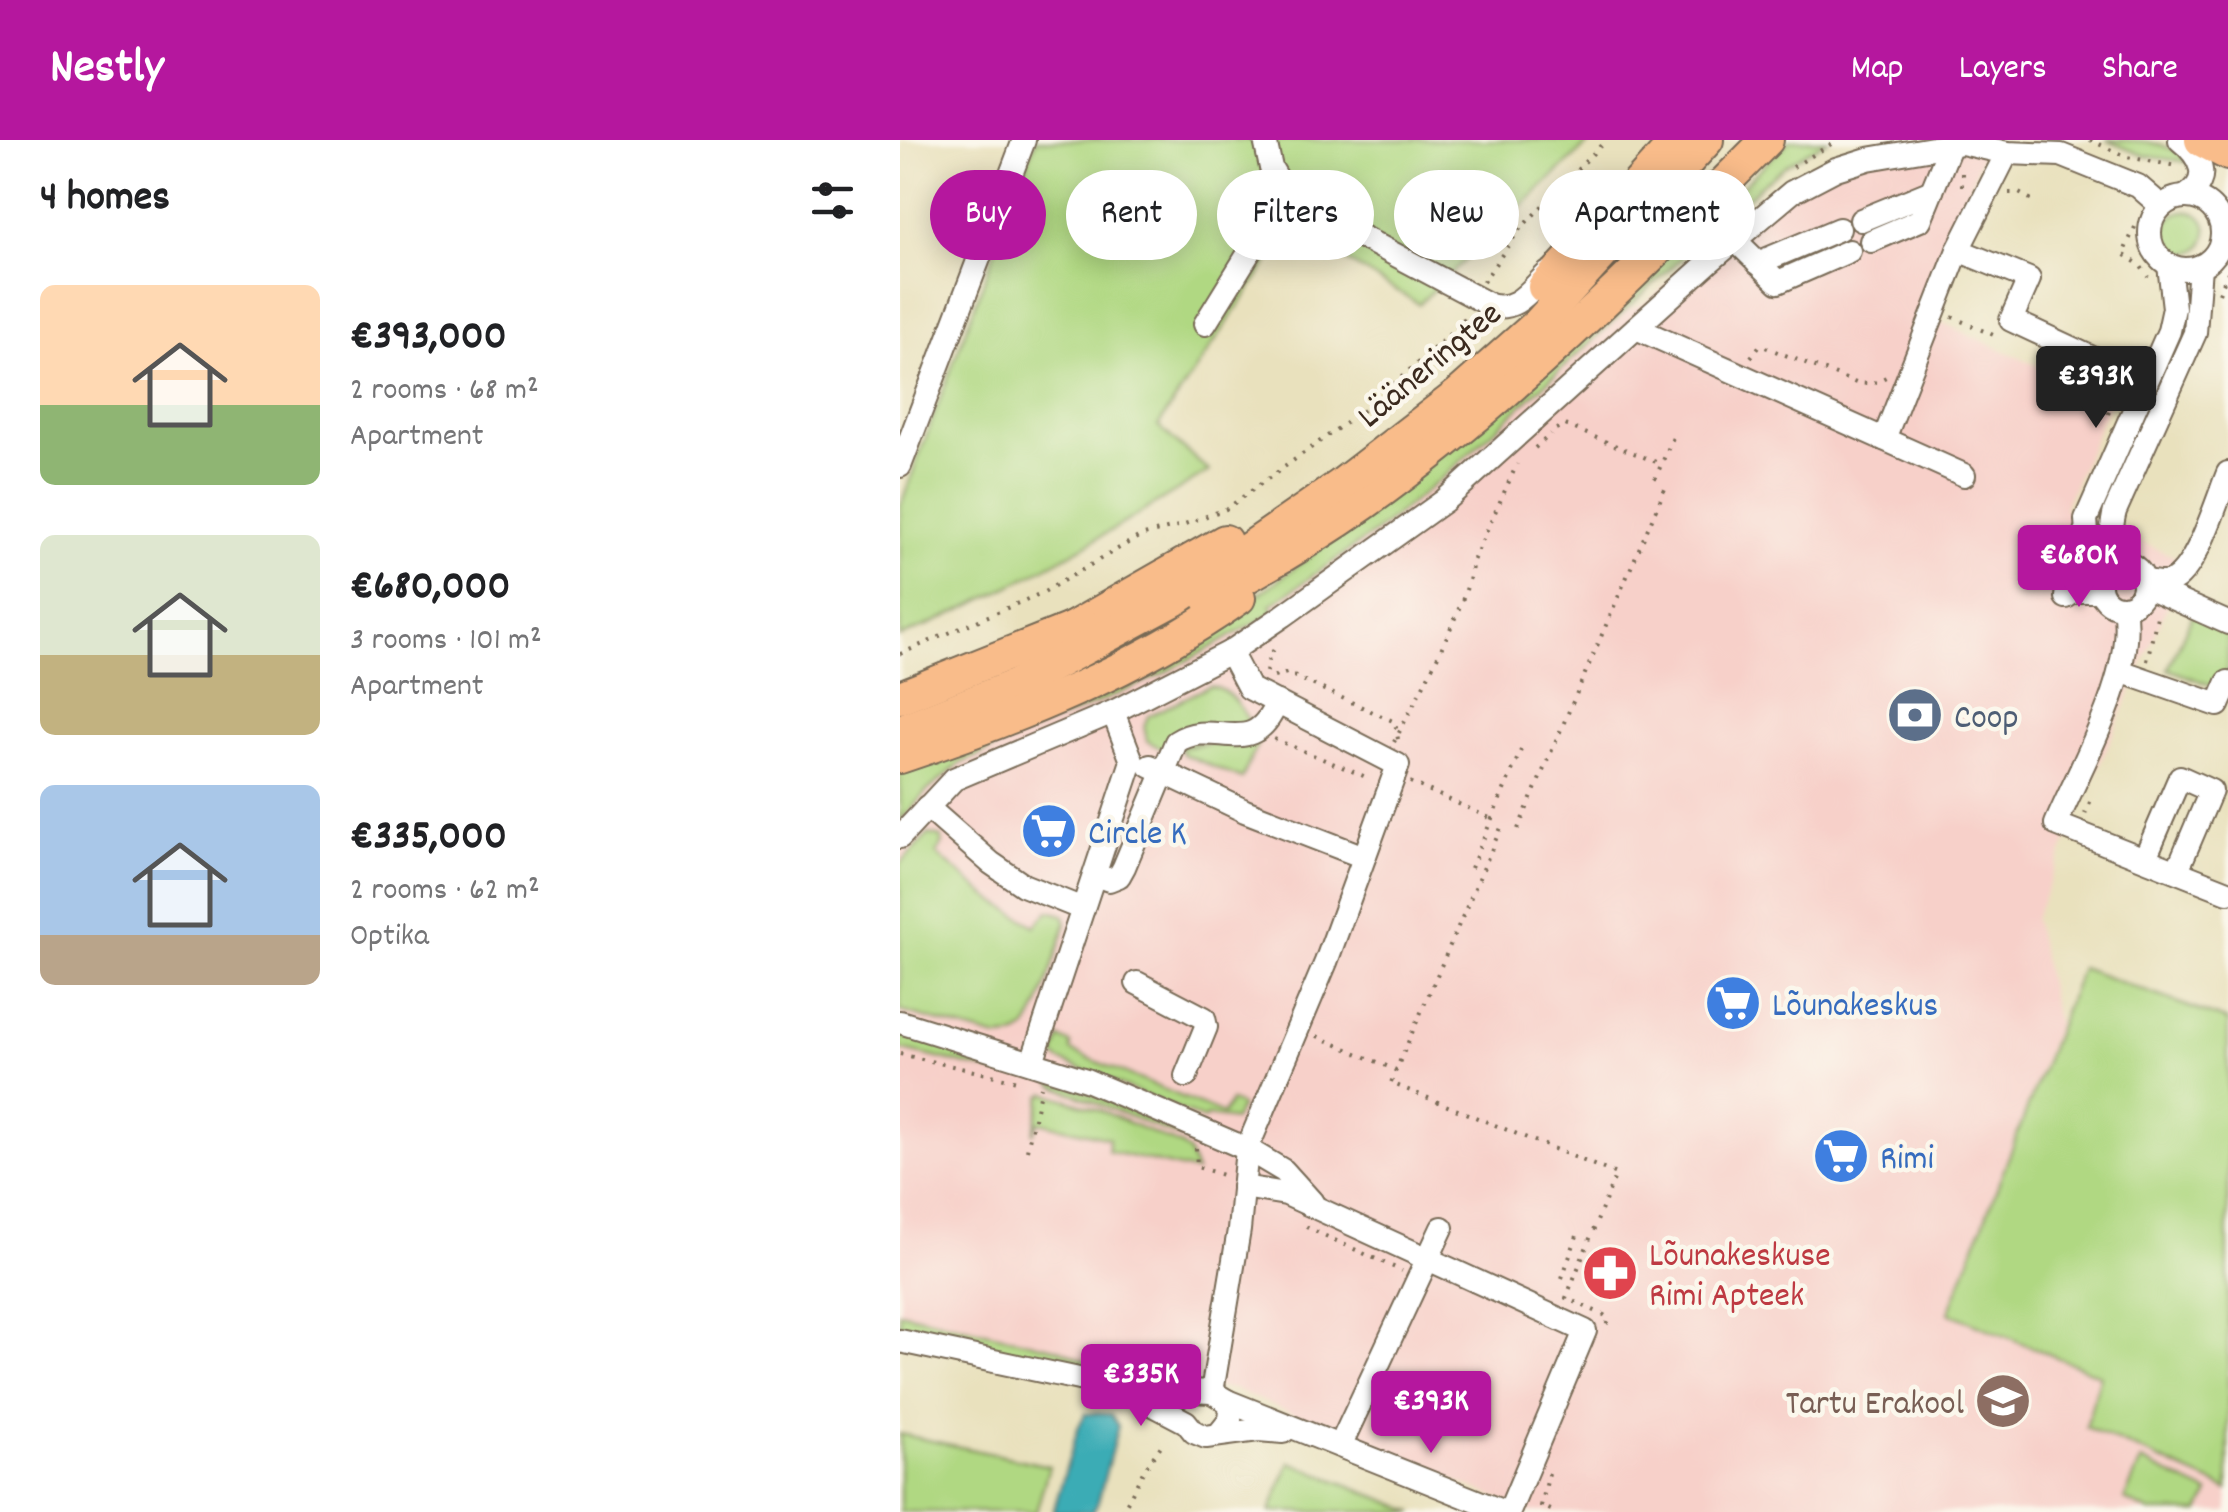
<!DOCTYPE html>
<meta charset="utf-8">
<style>
body{margin:0;font-family:Dekko,sans-serif;background:#f6f6f6;color:#202124;height:100vh;display:flex;flex-direction:column;font-size:38px;white-space:nowrap}
*{box-sizing:border-box;margin:0}
p{font-size:32px;color:#757577}
.icon{flex:none;width:55px;height:55px;fill:none;stroke:currentColor;stroke-width:2;stroke-linecap:round;stroke-linejoin:round}
.map{position:relative;flex:1;overflow:hidden}
.drawer{display:flex;flex-direction:column;background:#fff;width:900px}
.drawer>*{flex:none}
.guide{position:absolute;left:30px;top:30px;width:950px;height:90px;display:flex;gap:20px}
.price{position:absolute;translate:-50% -85px;padding:0 22px;border-radius:10px;background:#b5179e;color:#fff;font-size:32px;line-height:65px;filter:drop-shadow(0 2px 5px #0008)}
.price::after{content:'';position:absolute;left:50%;top:60px;width:30px;height:22px;margin-left:-15px;background:inherit;clip-path:polygon(0 0,100% 0,50% 100%)}
.price.on{background:#222;color:#fff}
ul{padding:0;list-style:none}
li{display:flex;align-items:center;gap:30px;height:250px;padding:0 40px}
li span{display:grid;place-items:center;flex:none;width:280px;height:200px;border-radius:15px;color:#555}
li>.icon{margin-inline-start:auto}
span .icon{width:120px;height:120px;fill:#fffc;stroke-width:1}
li b{font-size:42px}
h2{display:flex;justify-content:space-between;align-items:center;height:120px;padding:0 40px;font-size:42px}
.tag{padding:0 35px;border-radius:45px;background:#fff;box-shadow:0 5px 25px #0003;font-size:35px;line-height:90px}
.tag.on{background:#b5179e;color:#fff}
header{display:flex;align-items:center;gap:60px;box-sizing:border-box;height:140px;padding:0 50px;background:#b5179e;color:#fff}
header strong{font-size:48px}
nav{display:flex;gap:55px;margin-inline-start:auto;font-size:35px}
main{display:flex;flex:1;min-height:0}
.map>svg:first-child{display:block}
.built{fill:#f7d0c9}
.green{fill:#b0d882;stroke:#768150;stroke-width:2.5}
.water{fill:#3bacb5;stroke:#3b6b6a;stroke-width:2.5}
.lines{fill:none;stroke-linecap:round;stroke-linejoin:round}
.minor-casing{stroke:#786a56;stroke-width:26}
.highway-casing{stroke:#786a56;stroke-width:36}
.path{stroke:#786a56;stroke-width:4;stroke-dasharray:2.5 8;stroke-linecap:butt}
.minor{stroke:#fff;stroke-width:22}
.highway{stroke:#f9bc8a;stroke-width:32}
.labels{text-anchor:middle;stroke-width:9;stroke-linejoin:round;paint-order:stroke}
.street-label{font-size:35px;fill:#3b2a1e;stroke:#fbf7ec}
.service-label{font-size:35px;fill:#4e5e75;stroke:#fbf7ec;text-anchor:start}
.shop-label{font-size:35px;fill:#366cbe;stroke:#fbf7ec;text-anchor:start}
.health-label{font-size:35px;fill:#be3a42;stroke:#fbf7ec;text-anchor:start}
.education-label{font-size:35px;fill:#785e54;stroke:#fbf7ec;text-anchor:end}
</style>
<header>
<strong>Nestly</strong>
<nav><a>Map</a><a>Layers</a><a>Share</a></nav>
</header>
<main>
<section class="drawer">
<h2>4 homes<svg class="icon" aria-label="filters" viewBox="0 0 24 24"><path d="M4 7h16M4 17h16"/><circle cx="9" cy="7" r="2"/><circle cx="15" cy="17" r="2"/></svg></h2>
<ul>
<li><span style="background:linear-gradient(#ffd9b3 60%,#8fb573 0)"><svg class="icon" aria-label="home" viewBox="0 0 24 24"><path d="M3 11l9-7 9 7M6 9v11h12V9"/></svg></span><div><b>€393,000</b><p>2 rooms · 68 m²</p><p>Apartment</p></div></li>
<li><span style="background:linear-gradient(#dfe7d0 60%,#c2b280 0)"><svg class="icon" aria-label="home" viewBox="0 0 24 24"><path d="M3 11l9-7 9 7M6 9v11h12V9"/></svg></span><div><b>€680,000</b><p>3 rooms · 101 m²</p><p>Apartment</p></div></li>
<li><span style="background:linear-gradient(#a9c7e8 75%,#b9a48a 0)"><svg class="icon" aria-label="home" viewBox="0 0 24 24"><path d="M3 11l9-7 9 7M6 9v11h12V9"/></svg></span><div><b>€335,000</b><p>2 rooms · 62 m²</p><p>Optika</p></div></li>
</ul>
</section>
<div class="map">
<svg width="1328" height="1372" viewBox="0 0 1328 1372">
<rect width="100%" height="100%" fill="#fbf7ec"/>
<filter id="ink" filterUnits="userSpaceOnUse"><feTurbulence type="fractalNoise" baseFrequency=".01" numOctaves="2"/><feDisplacementMap in="SourceGraphic" scale="20" xChannelSelector="R" yChannelSelector="G"/><feConvolveMatrix kernelMatrix="1 2 1 2 8 2 1 2 1" color-interpolation-filters="sRGB"/></filter>
<filter id="wash" filterUnits="userSpaceOnUse"><feTurbulence type="fractalNoise" baseFrequency=".0048" numOctaves="4" result="noise"/><feDisplacementMap in="SourceGraphic" scale="40" xChannelSelector="R" yChannelSelector="G"/><feGaussianBlur stdDeviation="2.25" result="paint"/><feColorMatrix in="noise" values="0 0 0 0 0 0 0 0 0 0 0 0 0 0 0 0 0 1.4 0 .05"/><feComposite in="paint" operator="in"/></filter>
<g filter="url(#wash)">
<rect width="100%" height="100%" fill="#e9e1bd"/>
<!-- built -->
<polygon class="built" points="1021,0 1087,0 1023,174 1211,259 1164,368 1286,422 1134,779 1157,884 1049,1173 1201,1235 1187,1287 1328,1350 1328,1372 631,1372 333,1249 273,1241 0,1191 0,682 26,652 61,623 303,514 375,471 371,465 477,391 547,334 730,169 745,163 877,50 945,14"/>
<!-- green -->
<g class="green">
<path d="M136 0H692L519 164 391 88 258 286 309 331C208 394 110 452 0 497V367Z"/>
<polygon points="890,0 927,0 886,25 861,45 547,334 477,391 371,465 375,472 261,535 61,623 26,652 0,682 0,627 347,463 408,418 829,59"/>
<path d="M1206 0C1237 0 1269 0 1290 22L1244 16Z"/>
<circle cx="1286" cy="92" r="21"/>
<polygon points="1294,472 1328,489 1328,526 1318,548 1268,529"/>
<path d="M310 546C332 549 341 570 353 587L266 611 247 601 244 586 248 576Z"/>
<polygon points="361,596 342,639 283,614 280,608"/>
<path d="M29 694 41 697 43 703 36 714 87 756 135 786 149 771 164 775 166 784C158 807 141 873 126 889 118 897 108 898 97 898L0 871V724Z"/>
<polygon points="1181,828 1328,881 1328,1350 1186,1287 1200,1235 1049,1173"/>
<polygon points="0,894 108,925 118,934 108,935 0,909"/>
<polygon points="160,898 171,904 171,911 323,974 331,961 341,966 334,980 306,976 304,980 161,921 154,916"/>
<polygon points="148,939 178,948 298,999 289,1001 155,946"/>
<polygon points="146,953 200,970 282,1006 288,1011 296,1032 208,1011 209,998 139,982 133,994 142,956"/>
<polygon points="0,1172 159,1209 190,1223 189,1228 0,1190"/>
<polygon points="0,1294 149,1326 136,1372 0,1372"/>
<polygon points="1241,1321 1309,1353 1300,1372 1250,1372 1224,1360"/>
<polygon points="390,1322 515,1372 370,1372"/>
</g>
<!-- water -->
<polygon class="water" points="198,1273 211,1274 218,1286 198,1362 193,1372 153,1372 178,1288 185,1274"/>
</g>
<g filter="url(#ink)">
<g class="lines">
<!-- minor casing -->
<g class="minor-casing">
<g id="minor">
<path d="M365 0 371 28 386 53 426 78 590 165C617 173 630 149 648 133"/>
<path d="M1280 0C1300 16 1313 40 1286 56"/>
<circle cx="1286" cy="93" r="36"/>
<polyline points="961,80 1032,51"/>
<polyline points="835,100 878,142 949,111"/>
<polyline points="971,101 1020,80 1051,4"/>
<polyline points="1058,110 1129,139 1111,180 1246,243"/>
<polyline points="858,123 939,89"/>
<polyline points="305,184 386,53"/>
<polyline points="736,188 1064,335"/>
<polyline points="984,299 1058,110 1107,13"/>
<polyline points="0,326 124,0"/>
<polyline points="1185,392 1169,433 1166,457 1175,451 1200,451"/>
<circle cx="1222" cy="445" r="22"/>
<path d="M1228 424C1212 406 1209 394 1215 371L1295 193 1300 126"/>
<polyline points="1202,434 1188,408 1186,379 1269,191 1274,168 1269,125"/>
<path d="M1243 440C1253 442 1265 446 1274 440 1298 425 1317 360 1328 333"/>
<polyline points="1245,446 1328,483"/>
<path d="M1224 468C1236 532 1181 625 1156 684L1328 752"/>
<polyline points="1220,531 1318,565 1328,542"/>
<polyline points="250,626 345,671 464,717"/>
<polyline points="27,667 91,723 123,745 183,769"/>
<polyline points="0,697 54,639 213,572 330,512 383,476 544,361 809,122 892,52 936,29 968,19 1062,3 1107,13 1161,15 1238,46 1261,66"/>
<polyline points="1245,718 1280,637 1311,651 1277,731"/>
<path d="M195 735 209 740 219 736 224 727 276 602C315 576 352 623 377 562"/>
<polyline points="237,843 304,878 306,887 286,936"/>
<polyline points="0,882 186,940 266,974 347,1009 384,1031 412,1062"/>
<polyline points="132,922 232,621 213,572"/>
<polyline points="343,1047 386,1054 685,1191 609,1372"/>
<polyline points="0,1201 221,1248 312,1252 327,1261 331,1270 330,1280 318,1295"/>
<polyline points="229,1252 286,1282 294,1292 306,1297 358,1290 383,1292"/>
<polyline points="312,1252 339,1090 347,1009 426,822 498,625 349,548 330,512"/>
<polyline points="327,1261 604,1372"/>
<polyline points="440,1306 542,1088"/>
</g>
</g>
<!-- highway casing -->
<g class="highway-casing">
<g id="highway">
<polyline points="1301,0 1328,14"/>
<polyline points="644,147 778,0"/>
<path d="M308 458C362 429 415 398 465 363 612 258 740 128 867 0"/>
<polyline points="164,493 325,401"/>
<polyline points="0,557 183,484"/>
<polyline points="0,591 114,546 276,459 441,345 559,254 638,184 807,0"/>
<path d="M0 617C117 578 237 530 339 458"/>
</g>
</g>
<!-- path -->
<g class="path">
<polyline points="1190,0 1227,17 1276,26"/>
<polyline points="893,27 938,0"/>
<polyline points="1062,33 1062,53"/>
<polyline points="1109,53 1119,53 1136,62"/>
<polyline points="1235,87 1223,114 1240,125 1248,137"/>
<polyline points="583,142 619,90 706,0"/>
<polyline points="1319,153 1328,132"/>
<polyline points="1052,177 1098,197"/>
<polyline points="851,217 860,205 956,243 972,244 986,237"/>
<polyline points="1208,274 1218,251"/>
<polyline points="656,289 665,285 761,324"/>
<polyline points="635,308 651,294"/>
<polyline points="755,339 774,295"/>
<polyline points="0,514 144,452 240,396 282,385 326,369 469,266 560,185 567,173"/>
<polyline points="1247,521 1258,472"/>
<polyline points="366,532 369,517 377,505"/>
<polyline points="374,537 387,533 495,582 499,605"/>
<polyline points="374,599 471,639"/>
<path d="M494 602C511 570 573 453 572 423L617 324"/>
<polyline points="510,642 592,679"/>
<polyline points="1185,674 1193,655"/>
<polyline points="618,689 767,344"/>
<polyline points="571,728 621,610"/>
<polyline points="417,896 496,930 603,683"/>
<polyline points="0,914 117,941"/>
<polyline points="496,930 491,943 716,1034 666,1158 704,1175 708,1178 706,1189"/>
<polyline points="296,1008 297,1027 326,1036"/>
<polyline points="127,1010 141,947"/>
<polyline points="406,1087 502,1131"/>
<polyline points="662,1138 678,1093"/>
<polyline points="649,1333 641,1366 656,1372"/>
<polyline points="222,1372 244,1330 263,1303"/>
</g>
<!-- minor -->
<use href="#minor" class="minor"/>
<!-- highway -->
<use href="#highway" class="highway"/>
</g>
</g>
<!-- icons -->
<defs>
<g id="bank-disc" transform="scale(2.875)"><circle r="9.5" fill="#5c6f8a" stroke="#fbf7ec"/><path d="M-6-4H6V4H-6ZM0-2.3a2.3 2.3 0 1 0 0 4.6a2.3 2.3 0 1 0 0-4.6Z" fill="#fff"/></g>
<g id="supermarket-disc" transform="scale(2.875)"><circle r="9.5" fill="#3f7fe0" stroke="#fbf7ec"/><path d="M-6-5.5h2.5l.6 2H6L4.5 2H-2.5L-4.4-4H-6ZM-1.5 3.2a1.3 1.3 0 1 0 .1 0ZM3 3.2a1.3 1.3 0 1 0 .1 0Z" fill="#fff"/></g>
<g id="pharmacy-disc" transform="scale(2.875)"><circle r="9.5" fill="#e0444e" stroke="#fbf7ec"/><path d="M-2-6h4v4h4v4h-4v4h-4v-4h-4v-4h4Z" fill="#fff"/></g>
<g id="school-disc" transform="scale(2.875)"><circle r="9.5" fill="#8d6e63" stroke="#fbf7ec"/><path d="M0-5L7-2L0 1L-7-2ZM-4 1L0 2.5L4 1V4Q0 6-4 4Z" fill="#fff"/></g>
</defs>
<g fill-rule="evenodd">
<use href="#bank-disc" x="1015" y="575"/>
<use href="#supermarket-disc" x="149" y="691"/>
<use href="#supermarket-disc" x="833" y="863"/>
<use href="#supermarket-disc" x="941" y="1016"/>
<use href="#pharmacy-disc" x="710" y="1133"/>
<use href="#school-disc" x="1103" y="1261"/>
</g>
<g class="labels">
<!-- street labels -->
<g class="street-label">
<text transform="translate(528 223) rotate(-40)" y="12">Lääneringtee</text>
</g>
<!-- service labels -->
<g class="service-label">
<text x="1054" y="587">Coop</text>
</g>
<!-- shop labels -->
<g class="shop-label">
<text x="188" y="703">Circle K</text>
<text x="872" y="875">Lõunakeskus</text>
<text x="980" y="1028">Rimi</text>
</g>
<!-- health labels -->
<g class="health-label">
<text x="749" y="1125">Lõunakeskuse<tspan x="749" dy="40">Rimi Apteek</tspan></text>
</g>
<!-- education labels -->
<g class="education-label">
<text x="1064" y="1273">Tartu Erakool</text>
</g>
</g>
</svg>
<b class="price on" style="left:1196px;top:291px">€393K</b>
<b class="price" style="left:1179px;top:470px">€680K</b>
<b class="price" style="left:241px;top:1289px">€335K</b>
<b class="price" style="left:531px;top:1316px">€393K</b>
<div class="guide">
<a class="tag on">Buy</a>
<a class="tag">Rent</a>
<a class="tag">Filters</a>
<a class="tag">New</a>
<a class="tag">Apartment</a>
</div>
</div>
</main>
